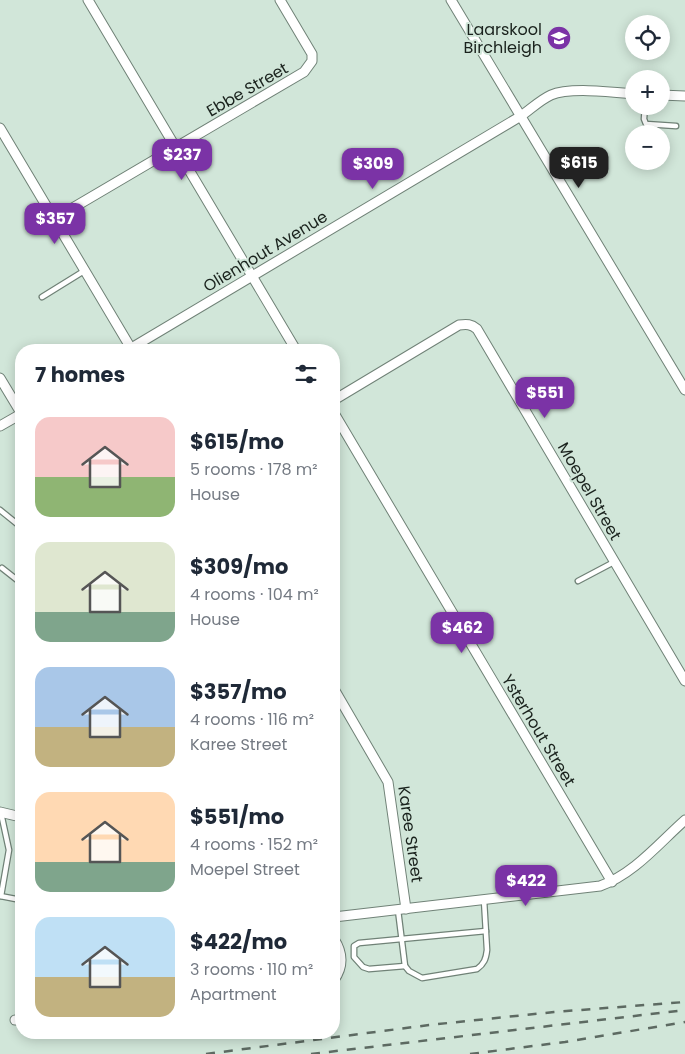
<!DOCTYPE html>
<meta charset="utf-8">
<style>
body{margin:0;font-family:Poppins,sans-serif;background:#f6f6f7;color:#1f2937;height:100vh;display:flex;flex-direction:column;font-size:19px;white-space:nowrap}
*{box-sizing:border-box;margin:0}
p{font-size:16px;color:#747a83}
.icon{flex:none;width:28px;height:28px;fill:none;stroke:currentColor;stroke-width:2;stroke-linecap:round;stroke-linejoin:round}
.map{position:relative;flex:1;overflow:hidden}
.sheet{position:absolute;left:15px;top:344px;width:325px;height:695px;display:flex;flex-direction:column;background:#fff;border-radius:20px;box-shadow:0 2px 12px #0003}
.sheet>*{flex:none}
.fabs{position:absolute;left:625px;top:15px;display:grid;gap:10px}
.fabs a{display:grid;place-items:center;width:45px;height:45px;border-radius:50%;background:#fff;box-shadow:0 2px 12px #0003;font-size:25px}
.price{position:absolute;translate:-50% -42px;padding:0 11px;border-radius:10px;background:#7b33a6;color:#fff;font-size:16px;line-height:32px;filter:drop-shadow(0 1px 2px #0008)}
.price::after{content:'';position:absolute;left:50%;top:30px;width:15px;height:11px;margin-left:-8px;background:inherit;clip-path:polygon(0 0,100% 0,50% 100%)}
.price.active{background:#222;color:#fff}
ul{padding:0;list-style:none}
li{display:flex;align-items:center;gap:15px;height:125px;padding:0 20px}
li span{display:grid;place-items:center;flex:none;width:140px;height:100px;border-radius:15px;color:#555}
li>.icon{margin-inline-start:auto}
span .icon{width:60px;height:60px;fill:#fffc;stroke-width:1}
li b{font-size:21px}
h2{display:flex;justify-content:space-between;align-items:center;height:60px;padding:0 20px;font-size:21px}
.map>svg:first-child{display:block}
.lines{fill:none;stroke-linecap:round;stroke-linejoin:round}
.service-casing{stroke:#708277;stroke-width:7}
.minor-casing{stroke:#708277;stroke-width:11}
.service{stroke:#fff;stroke-width:4.5}
.minor{stroke:#fff;stroke-width:9}
.rail{stroke:#5d6a62;stroke-width:2.5;stroke-dasharray:9 9;stroke-linecap:butt}
.labels{text-anchor:middle;stroke-width:4;stroke-linejoin:round;paint-order:stroke}
.poi-label{font-size:16px;fill:#1a221d;stroke:#d1e6d9;text-anchor:end}
.street-label{font-size:16px;fill:#1a221d;stroke:#d1e6d9}
</style>
<div class="map">
<svg width="685" height="1054" viewBox="0 0 685 1054">
<rect width="100%" height="100%" fill="#d1e6d9"/>
<g class="lines">
<!-- service casing -->
<g class="service-casing">
<g id="service">
<polyline points="645,106 644,119 646,124 676,126"/>
<polyline points="42,297 84,271"/>
<polyline points="0,510 21,527"/>
<polyline points="2,568 21,583"/>
<polyline points="578,581 614,562"/>
<polyline points="0,896 21,900"/>
<polyline points="1,896 9,850 1,813"/>
<path d="M398 910 405 966 409 971 422 978 477 969C484 964 486 959 487 950L484 900"/>
<polyline points="405,966 369,969 363,967 354,957 354,946 359,943 486,931"/>
</g>
</g>
<!-- minor casing -->
<g class="minor-casing">
<g id="minor">
<polyline points="88,0 296,350"/>
<polyline points="451,0 685,390"/>
<polyline points="661,95 685,96"/>
<polyline points="0,128 132,350"/>
<polyline points="54,219 304,72 312,61 312,54 280,0"/>
<path d="M128 350 521 116C531 109 540 100 551 95 569 87 613 92 634 94"/>
<polyline points="0,378 21,413"/>
<path d="M334 400 459 325C467 324 471 324 477 329L685 681"/>
<polyline points="334,413 612,882"/>
<polyline points="0,426 21,414"/>
<polyline points="334,689 388,782 406,909"/>
<polyline points="0,812 21,817"/>
<path d="M334 917 600 886C634 874 659 843 685 820"/>
<path d="M334 939C343 953 344 966 334 980"/>
<polyline points="15,1020 21,1020"/>
</g>
</g>
<!-- service -->
<use href="#service" class="service"/>
<!-- minor -->
<use href="#minor" class="minor"/>
<!-- rail -->
<g class="rail">
<polyline points="206,1054 429,1025 554,1012 685,1002"/>
<polyline points="311,1054 685,1010"/>
<polyline points="470,1054 565,1042 685,1022"/>
</g>
</g>
<!-- icons -->
<defs>
<g id="school-disc" transform="scale(1.25)"><circle r="9.5" fill="#7b33a6" stroke="#d1e6d9"/><path d="M0-5L7-2L0 1L-7-2ZM-4 1L0 2.5L4 1V4Q0 6-4 4Z" fill="#fff"/></g>
</defs>
<g fill-rule="evenodd">
<use href="#school-disc" x="559" y="38"/>
</g>
<g class="labels">
<!-- poi labels -->
<g class="poi-label">
<text x="542" y="35">Laarskool<tspan x="542" dy="18">Birchleigh</tspan></text>
</g>
<!-- street labels -->
<g class="street-label">
<text transform="translate(247 89) rotate(-30)" y="6">Ebbe Street</text>
<text transform="translate(265 251) rotate(-31)" y="6">Olienhout Avenue</text>
<text transform="translate(590 491) rotate(60)" y="6">Moepel Street</text>
<text transform="translate(539 730) rotate(59)" y="6">Ysterhout Street</text>
<text transform="translate(411 834) rotate(82)" y="6">Karee Street</text>
</g>
</g>
</svg>
<div class="fabs">
<a><svg class="icon" aria-label="locate" viewBox="0 0 24 24"><circle cx="12" cy="12" r="6"/><path d="M12 2v4M12 18v4M2 12h4M18 12h4"/></svg></a>
<a>+</a>
<a>−</a>
</div>
<b class="price" style="left:182px;top:181px">$237</b>
<b class="price active" style="left:579px;top:189px">$615</b>
<b class="price" style="left:373px;top:190px">$309</b>
<b class="price" style="left:55px;top:245px">$357</b>
<b class="price" style="left:545px;top:419px">$551</b>
<b class="price" style="left:462px;top:654px">$462</b>
<b class="price" style="left:526px;top:907px">$422</b>
<section class="sheet">
<h2>7 homes<svg class="icon" aria-label="filters" viewBox="0 0 24 24"><path d="M4 7h16M4 17h16"/><circle cx="9" cy="7" r="2"/><circle cx="15" cy="17" r="2"/></svg></h2>
<ul>
<li><span style="background:linear-gradient(#f6c9c9 60%,#8fb573 0)"><svg class="icon" aria-label="home" viewBox="0 0 24 24"><path d="M3 11l9-7 9 7M6 9v11h12V9"/></svg></span><div><b>$615/mo</b><p>5 rooms · 178 m²</p><p>House</p></div></li>
<li><span style="background:linear-gradient(#dfe7d0 70%,#7fa58c 0)"><svg class="icon" aria-label="home" viewBox="0 0 24 24"><path d="M3 11l9-7 9 7M6 9v11h12V9"/></svg></span><div><b>$309/mo</b><p>4 rooms · 104 m²</p><p>House</p></div></li>
<li><span style="background:linear-gradient(#a9c7e8 60%,#c2b280 0)"><svg class="icon" aria-label="home" viewBox="0 0 24 24"><path d="M3 11l9-7 9 7M6 9v11h12V9"/></svg></span><div><b>$357/mo</b><p>4 rooms · 116 m²</p><p>Karee Street</p></div></li>
<li><span style="background:linear-gradient(#ffd9b3 70%,#7fa58c 0)"><svg class="icon" aria-label="home" viewBox="0 0 24 24"><path d="M3 11l9-7 9 7M6 9v11h12V9"/></svg></span><div><b>$551/mo</b><p>4 rooms · 152 m²</p><p>Moepel Street</p></div></li>
<li><span style="background:linear-gradient(#bfe0f5 60%,#c2b280 0)"><svg class="icon" aria-label="home" viewBox="0 0 24 24"><path d="M3 11l9-7 9 7M6 9v11h12V9"/></svg></span><div><b>$422/mo</b><p>3 rooms · 110 m²</p><p>Apartment</p></div></li>
</ul>
</section>
</div>
